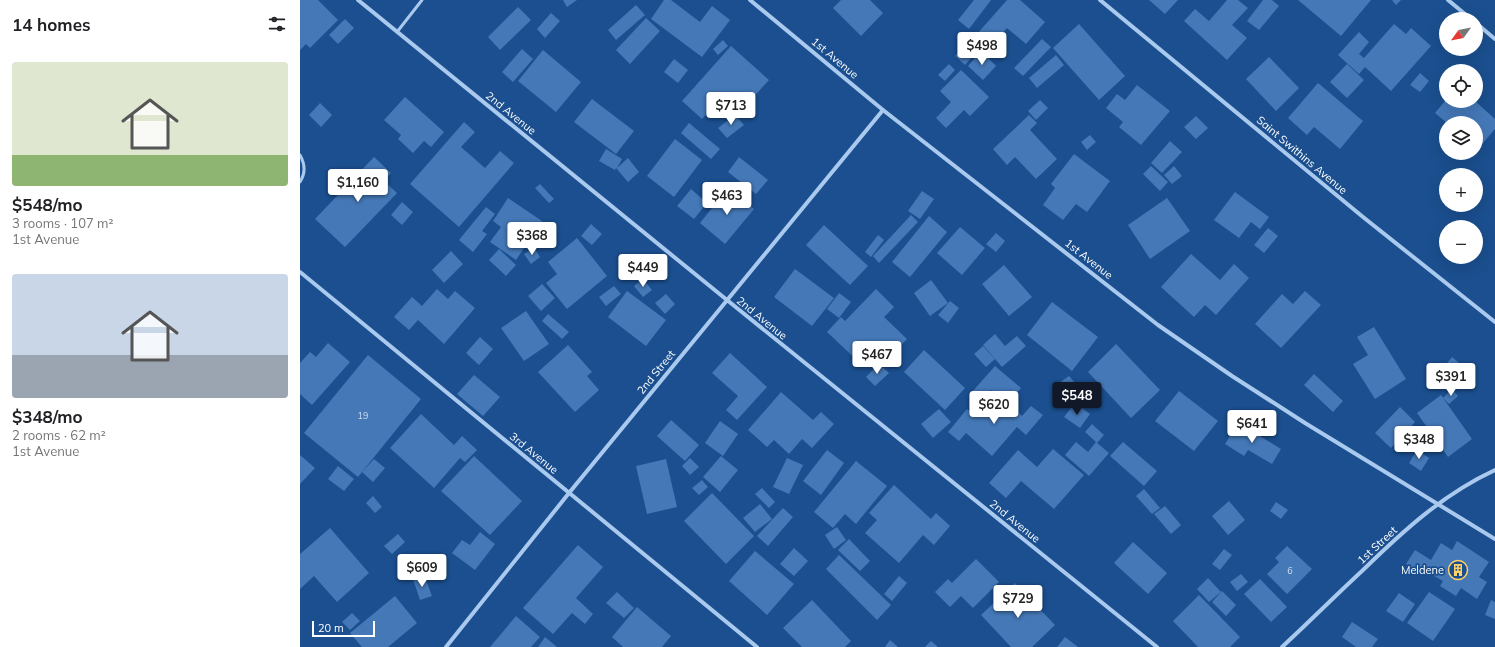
<!DOCTYPE html>
<meta charset="utf-8">
<style>
body{margin:0;font-family:Mulish,sans-serif;background:#f6f6f6;color:#202124;height:100vh;display:flex;flex-direction:column;font-size:15px;white-space:nowrap}
*{box-sizing:border-box;margin:0}
p{font-size:13px;color:#757577}
.icon{flex:none;width:22px;height:22px;fill:none;stroke:currentColor;stroke-width:2;stroke-linecap:round;stroke-linejoin:round}
.map{position:relative;flex:1;overflow:hidden}
.drawer{display:flex;flex-direction:column;background:#fff;width:300px}
.drawer>*{flex:none}
.needle{width:26px;rotate:237deg}
.buttons{position:absolute;left:1139px;top:12px;display:grid;gap:8px}
.buttons a{display:grid;place-items:center;width:44px;height:44px;border-radius:50%;background:#fff;box-shadow:0 4px 16px #0002;font-size:20px}
.scale{position:absolute;left:12px;bottom:10px;width:63px;box-sizing:border-box;padding-left:4px;border:2px solid #fff;border-top:0;font-size:11px;line-height:14px;white-space:nowrap;color:#fff;-webkit-text-stroke:3px #1b4f8f;paint-order:stroke}
.price{position:absolute;translate:-50% -34px;padding:0 9px;border-radius:4px;background:#fff;color:#222;font-size:13px;line-height:26px;filter:drop-shadow(0 1px 2px #0008)}
.price::after{content:'';position:absolute;left:50%;top:24px;width:12px;height:9px;margin-left:-6px;background:inherit;clip-path:polygon(0 0,100% 0,50% 100%)}
.price.active{background:#111827;color:#fff}
ul{padding:0;list-style:none}
li{display:grid;align-content:center;gap:8px;height:212px;padding:0 12px}
li span{display:grid;place-items:center;height:124px;border-radius:4px;color:#555}
li>.icon{margin-inline-start:auto}
span .icon{width:72px;height:72px;fill:#fffc;stroke-width:1}
li b{font-size:17px}
h2{display:flex;justify-content:space-between;align-items:center;height:48px;padding:0 12px;font-size:17px}
main{display:flex;flex:1;min-height:0}
.map>svg:first-child{display:block}
.building{fill:#4478b7}
.lines{fill:none;stroke-linecap:round;stroke-linejoin:round}
.service{stroke:#a9c9ee;stroke-width:3}
.minor{stroke:#a9c9ee;stroke-width:4}
.labels{text-anchor:middle;stroke-width:3.5;stroke-linejoin:round;paint-order:stroke}
.number-label{font-size:9px;fill:#d0dded}
.street-label{font-size:11px;fill:#fff;stroke:#1b4f8f}
.poi-label{font-size:11px;fill:#fff;stroke:#1b4f8f;text-anchor:end}
</style>
<main>
<section class="drawer">
<h2>14 homes<svg class="icon" aria-label="filters" viewBox="0 0 24 24"><path d="M4 7h16M4 17h16"/><circle cx="9" cy="7" r="2"/><circle cx="15" cy="17" r="2"/></svg></h2>
<ul>
<li><span style="background:linear-gradient(#dfe7d0 75%,#8fb573 0)"><svg class="icon" aria-label="home" viewBox="0 0 24 24"><path d="M3 11l9-7 9 7M6 9v11h12V9"/></svg></span><div><b>$548/mo</b><p>3 rooms · 107 m²</p><p>1st Avenue</p></div></li>
<li><span style="background:linear-gradient(#c9d6e8 65%,#9aa5b1 0)"><svg class="icon" aria-label="home" viewBox="0 0 24 24"><path d="M3 11l9-7 9 7M6 9v11h12V9"/></svg></span><div><b>$348/mo</b><p>2 rooms · 62 m²</p><p>1st Avenue</p></div></li>
</ul>
</section>
<div class="map">
<svg width="1195" height="647" viewBox="0 0 1195 647">
<rect width="100%" height="100%" fill="#1b4f8f"/>
<!-- building -->
<g class="building">
<polygon points="0,0 18,0 38,20 10,48 6,44 0,50"/>
<polygon points="263,0 277,0 267,7"/>
<polygon points="364,0 371,0 400,22 412,6 430,20 402,57 351,19"/>
<polygon points="541,0 570,0 583,13 561,36 533,8"/>
<polygon points="674,0 691,0 669,29 658,20"/>
<polygon points="707,0 720,0 745,22 726,44 707,28 691,46 677,34"/>
<polygon points="849,0 878,0 865,14"/>
<polygon points="927,0 938,0 948,8 932,25 947,38 927,60 884,21 895,9 909,21"/>
<polygon points="963,0 972,0 979,6 959,30 947,21"/>
<polygon points="998,0 1071,0 1041,36"/>
<polygon points="1092,0 1101,0 1096,5"/>
<polygon points="336,5 345,15 316,40 308,30"/>
<polygon points="218,7 231,20 200,50 188,37"/>
<polygon points="251,13 260,21 245,38 237,29"/>
<polygon points="346,18 360,31 330,64 316,50"/>
<polygon points="45,19 54,28 38,44 29,35"/>
<polygon points="779,24 825,76 799,100 753,48"/>
<polygon points="1094,24 1106,34 1111,28 1131,46 1091,91 1065,67 1059,74 1038,55 1059,32 1069,42 1059,54 1064,58"/>
<polygon points="670,39 680,48 665,65 655,56"/>
<polygon points="742,39 751,47 723,76 714,68"/>
<polygon points="423,40 428,46 418,55 413,49"/>
<polygon points="431,46 469,80 440,112 423,96 402,119 382,101"/>
<polygon points="222,49 233,59 213,82 202,72"/>
<polygon points="243,50 281,82 256,112 218,81"/>
<polygon points="681,51 696,66 683,80 668,66"/>
<polygon points="756,55 764,65 737,88 729,78"/>
<polygon points="969,57 999,88 976,111 946,79"/>
<polygon points="374,59 388,70 378,83 364,72"/>
<polygon points="649,64 655,70 645,81 638,75"/>
<polygon points="1047,64 1064,80 1047,98 1030,82"/>
<polygon points="661,70 689,97 670,116 664,110 646,128 636,118 651,102 640,91"/>
<polygon points="1120,73 1129,81 1120,92 1110,85"/>
<polygon points="1018,83 1063,121 1040,149 1014,127 1007,135 988,118"/>
<polygon points="837,85 870,111 841,145 819,127 823,122 806,108 817,94 825,100"/>
<polygon points="105,97 144,132 131,147 124,141 113,153 98,139 101,135 84,120"/>
<polygon points="292,99 334,131 316,154 274,122"/>
<polygon points="740,100 748,108 736,120 728,111"/>
<polygon points="1145,101 1175,101 1195,119 1195,129 1177,150 1176,123 1147,123 1135,113"/>
<polygon points="20,103 32,115 21,127 9,115"/>
<polygon points="435,115 444,125 427,138 418,128"/>
<polygon points="729,115 737,123 730,130 757,159 736,179 715,157 707,165 693,149"/>
<polygon points="896,116 908,128 896,139 884,127"/>
<polygon points="164,122 175,132 161,147 185,168 200,151 214,163 159,227 110,184"/>
<polygon points="389,123 420,149 411,159 381,133"/>
<polygon points="790,135 796,142 787,150 781,142"/>
<polygon points="375,139 402,160 374,197 347,176"/>
<polygon points="870,141 882,152 862,173 851,163"/>
<polygon points="306,149 322,159 317,168 328,158 339,172 328,182 316,168 315,170 299,161"/>
<polygon points="774,154 810,181 787,212 776,204 763,220 743,205 755,188 751,184"/>
<polygon points="74,157 91,173 84,181 97,193 45,247 15,219"/>
<polygon points="439,157 468,180 456,194 428,172"/>
<polygon points="851,166 868,182 860,191 843,174"/>
<polygon points="874,166 882,176 872,184 864,175"/>
<polygon points="240,184 254,199 249,203 235,188"/>
<polygon points="428,188 454,209 425,244 400,223"/>
<polygon points="391,189 407,203 394,219 377,206"/>
<polygon points="622,191 634,199 620,219 608,211"/>
<polygon points="935,192 969,217 960,229 951,222 939,238 914,220"/>
<polygon points="208,198 242,221 216,260 190,242 201,227 193,221"/>
<polygon points="867,198 890,231 850,259 828,225"/>
<polygon points="102,202 113,212 102,225 91,215"/>
<polygon points="186,207 195,214 182,231 187,234 173,252 159,240"/>
<polygon points="611,215 618,222 579,263 573,256"/>
<polygon points="629,216 647,232 610,277 592,262"/>
<polygon points="291,224 302,234 292,245 281,236"/>
<polygon points="524,225 568,266 550,285 506,245"/>
<polygon points="660,227 685,248 662,275 637,253"/>
<polygon points="968,228 978,236 964,253 954,245"/>
<polygon points="696,233 705,241 696,252 686,244"/>
<polygon points="578,235 584,240 571,257 565,252"/>
<polygon points="277,238 307,276 267,309 246,283 257,274 248,262"/>
<polygon points="234,248 240,257 231,264 224,254"/>
<polygon points="199,249 216,265 206,276 189,260"/>
<polygon points="151,251 163,264 144,283 132,270"/>
<polygon points="891,254 920,280 934,264 949,278 916,315 905,305 894,317 861,287"/>
<polygon points="704,265 732,297 709,316 682,284"/>
<polygon points="495,269 534,298 512,326 474,297"/>
<polygon points="343,279 352,290 343,297 334,286"/>
<polygon points="631,280 648,303 630,316 614,293"/>
<polygon points="242,284 255,298 241,311 228,296"/>
<polygon points="314,286 321,294 306,306 299,297"/>
<polygon points="137,289 148,299 155,291 175,308 144,344 118,320 109,330 94,317 112,297 122,306"/>
<polygon points="576,289 594,307 584,317 607,339 587,359 577,350 562,365 527,332 541,317 545,321"/>
<polygon points="327,291 366,320 346,346 308,317"/>
<polygon points="1005,291 1021,305 981,348 955,324 982,294 993,304"/>
<polygon points="539,293 551,302 539,318 527,309"/>
<polygon points="366,294 375,304 365,314 355,303"/>
<polygon points="650,301 659,308 648,323 638,315"/>
<polygon points="752,302 798,337 772,371 727,335"/>
<polygon points="226,311 249,344 224,361 201,328"/>
<polygon points="248,314 269,332 262,339 242,321"/>
<polygon points="1074,327 1106,379 1075,399 1053,364 1068,355 1057,337"/>
<polygon points="695,334 705,346 717,336 726,346 702,367 683,345"/>
<polygon points="180,337 193,349 179,365 166,353"/>
<polygon points="28,343 50,362 12,405 0,394 0,363 10,352 16,357"/>
<polygon points="816,344 860,390 831,418 788,372"/>
<polygon points="268,345 292,372 287,376 299,390 275,412 238,372"/>
<polygon points="683,346 695,359 686,367 674,354"/>
<polygon points="624,350 665,388 645,410 604,372"/>
<polygon points="430,353 467,387 437,420 426,410 438,396 412,373"/>
<polygon points="68,355 121,399 58,477 4,433"/>
<polygon points="1152,357 1170,372 1157,388 1139,373"/>
<polygon points="579,364 589,373 575,386 566,377"/>
<polygon points="695,366 721,388 707,404 691,390 681,401 672,392"/>
<polygon points="1014,374 1043,401 1033,412 1004,385"/>
<polygon points="174,375 200,397 183,416 157,394"/>
<polygon points="769,376 776,384 767,392 759,383"/>
<polygon points="1152,389 1158,396 1149,404 1143,398"/>
<polygon points="879,391 918,421 894,451 855,421"/>
<polygon points="481,392 513,420 521,412 534,424 512,448 502,439 489,454 474,440 467,447 448,430"/>
<polygon points="1141,395 1172,439 1148,457 1117,413"/>
<polygon points="688,399 703,413 710,405 722,416 731,406 743,415 726,435 717,427 692,456 666,433 659,441 648,432 667,409 675,415"/>
<polygon points="775,403 790,414 780,428 764,417"/>
<polygon points="1100,407 1115,422 1091,448 1075,433"/>
<polygon points="639,409 651,422 633,438 621,424"/>
<polygon points="121,414 154,445 162,436 177,450 165,462 160,458 134,488 90,448"/>
<polygon points="371,420 399,445 385,461 357,436"/>
<polygon points="420,421 438,434 423,456 405,443"/>
<polygon points="938,423 981,449 972,464 948,450 944,456 925,444"/>
<polygon points="792,424 804,435 797,443 785,432"/>
<polygon points="776,442 788,452 796,442 809,453 789,476 765,455"/>
<polygon points="823,442 857,471 844,486 810,456"/>
<polygon points="753,449 784,475 754,509 721,481 706,498 689,483 718,450 737,467"/>
<polygon points="527,450 544,463 521,495 503,481"/>
<polygon points="1117,450 1129,458 1121,471 1109,463"/>
<polygon points="0,455 15,468 0,484"/>
<polygon points="174,456 222,501 190,535 141,491"/>
<polygon points="421,456 438,470 420,492 403,477"/>
<polygon points="390,458 399,467 390,475 382,466"/>
<polygon points="487,458 503,465 489,494 473,487"/>
<polygon points="74,459 85,468 73,482 62,472"/>
<polygon points="366,459 377,507 347,514 336,466"/>
<polygon points="556,461 587,486 556,524 545,514 533,528 514,512"/>
<polygon points="38,466 54,479 44,491 28,479"/>
<polygon points="402,480 408,487 399,495 392,488"/>
<polygon points="594,485 631,519 636,513 650,526 634,545 623,535 599,563 565,533 577,520 569,513"/>
<polygon points="462,488 475,502 469,508 455,494"/>
<polygon points="844,489 860,508 852,514 836,496"/>
<polygon points="412,493 454,536 426,564 384,521"/>
<polygon points="73,496 82,507 75,513 66,503"/>
<polygon points="929,501 945,520 928,535 912,516"/>
<polygon points="976,502 988,510 981,519 970,511"/>
<polygon points="460,504 472,519 455,532 443,518"/>
<polygon points="865,506 881,525 871,534 854,514"/>
<polygon points="483,508 493,517 468,546 457,536"/>
<polygon points="537,527 546,540 534,549 525,535"/>
<polygon points="30,528 69,573 37,602 14,576 0,589 0,554"/>
<polygon points="180,532 195,544 175,570 152,553 162,540 170,545"/>
<polygon points="98,534 105,542 92,554 84,546"/>
<polygon points="549,539 570,561 560,571 538,550"/>
<polygon points="1157,541 1189,562 1179,577 1187,582 1177,599 1161,588 1156,596 1140,586 1143,581 1134,576 1136,573 1129,568 1124,575 1106,564 1115,550 1131,560 1141,543 1152,550"/>
<polygon points="833,542 867,573 848,594 814,563"/>
<polygon points="278,545 303,567 276,598 293,614 285,624 272,613 253,634 223,608"/>
<polygon points="987,546 1012,569 987,594 967,574 979,562 975,558"/>
<polygon points="494,548 508,561 494,576 480,564"/>
<polygon points="924,549 932,555 920,570 912,564"/>
<polygon points="455,551 494,584 467,615 429,581"/>
<polygon points="539,555 591,605 577,620 526,569"/>
<polygon points="676,559 699,582 673,608 661,596 650,607 635,592 648,579 652,583"/>
<polygon points="941,574 948,582 937,591 930,582"/>
<polygon points="124,575 132,596 120,600 113,579"/>
<polygon points="599,576 607,583 592,601 584,594"/>
<polygon points="908,578 921,592 909,602 897,589"/>
<polygon points="960,579 987,607 971,622 944,594"/>
<polygon points="715,583 755,625 732,647 711,647 681,615"/>
<polygon points="922,591 936,605 926,616 912,602"/>
<polygon points="317,592 334,608 324,618 306,603"/>
<polygon points="1129,592 1155,609 1133,641 1107,623"/>
<polygon points="1099,593 1115,604 1103,622 1086,611"/>
<polygon points="899,595 940,637 930,647 898,647 873,621"/>
<polygon points="95,596 117,623 88,647 62,647 50,633"/>
<polygon points="512,600 551,641 545,647 502,647 483,628"/>
<polygon points="1191,600 1195,602 1195,619 1185,615"/>
<polygon points="337,607 371,636 362,647 323,647 312,637"/>
<polygon points="52,613 60,621 50,630 42,622"/>
<polygon points="216,616 240,637 231,647 190,647"/>
<polygon points="1052,622 1078,639 1072,647 1056,647 1042,637"/>
<polygon points="245,637 257,647 238,647"/>
<polygon points="765,637 778,647 757,647"/>
<polygon points="590,640 598,647 585,647"/>
<polygon points="631,641 638,647 625,647"/>
</g>
<g class="lines">
<!-- service -->
<g class="service">
<polyline points="97,32 122,0"/>
<path d="M0 155C5 164 6 173 0 182"/>
</g>
<!-- minor -->
<g class="minor">
<polyline points="58,0 427,300 857,647"/>
<polyline points="450,0 583,110 858,325 932,376 1005,423 1195,539"/>
<polyline points="800,0 1063,217 1195,322"/>
<polyline points="1148,0 1171,19"/>
<polyline points="1176,23 1195,39"/>
<polyline points="0,272 457,647"/>
<polyline points="146,647 269,493 583,110"/>
<path d="M982 647C1009 622 1035 596 1062 571 1102 532 1143 494 1195 470"/>
</g>
</g>
<!-- icons -->
<defs>
<g id="building-ring" transform="scale(1)"><circle r="9.5" fill="#1b4f8f" stroke="#ffd166" stroke-width="1.5"/><path d="M-4-6H4V6H1V3H-1V6H-4ZM-2.5-4.3h1.7v1.8h-1.7ZM.8-4.3h1.7v1.8H.8ZM-2.5-1h1.7V.8h-1.7ZM.8-1h1.7V.8H.8Z" fill="#ffd166"/></g>
</defs>
<g fill-rule="evenodd">
<use href="#building-ring" x="1158" y="570"/>
</g>
<g class="labels">
<!-- number labels -->
<g class="number-label">
<text x="63" y="419">19</text>
<text x="990" y="574">6</text>
</g>
<!-- street labels -->
<g class="street-label">
<text transform="translate(535 58) rotate(40)" y="4">1st Avenue</text>
<text transform="translate(211 113) rotate(39)" y="4">2nd Avenue</text>
<text transform="translate(1002 155) rotate(40)" y="4">Saint Swithins Avenue</text>
<text transform="translate(789 259) rotate(38)" y="4">1st Avenue</text>
<text transform="translate(462 318) rotate(39)" y="4">2nd Avenue</text>
<text transform="translate(356 372) rotate(-51)" y="4">2nd Street</text>
<text transform="translate(234 453) rotate(39)" y="4">3rd Avenue</text>
<text transform="translate(715 521) rotate(39)" y="4">2nd Avenue</text>
<text transform="translate(1077 545) rotate(-43)" y="4">1st Street</text>
</g>
<!-- poi labels -->
<g class="poi-label">
<text x="1144" y="574">Meldene</text>
</g>
</g>
</svg>
<div class="buttons">
<a><svg class="needle" viewBox="-14 -14 28 28"><path d="M0-13l5 13h-10z" fill="#e53935"/><path d="M0 13l5-13h-10z" fill="#757577"/></svg></a>
<a><svg class="icon" aria-label="locate" viewBox="0 0 24 24"><circle cx="12" cy="12" r="6"/><path d="M12 2v4M12 18v4M2 12h4M18 12h4"/></svg></a>
<a><svg class="icon" aria-label="layers" viewBox="0 0 24 24"><path d="M12 4l9 5-9 5-9-5zM3 14l9 5 9-5"/></svg></a>
<a>+</a>
<a>−</a>
</div>
<div class="scale">20 m</div>
<b class="price" style="left:682px;top:66px">$498</b>
<b class="price" style="left:431px;top:126px">$713</b>
<b class="price" style="left:58px;top:203px">$1,160</b>
<b class="price" style="left:427px;top:216px">$463</b>
<b class="price" style="left:232px;top:256px">$368</b>
<b class="price" style="left:343px;top:288px">$449</b>
<b class="price" style="left:577px;top:375px">$467</b>
<b class="price" style="left:1151px;top:397px">$391</b>
<b class="price active" style="left:777px;top:416px">$548</b>
<b class="price" style="left:694px;top:425px">$620</b>
<b class="price" style="left:952px;top:444px">$641</b>
<b class="price" style="left:1119px;top:460px">$348</b>
<b class="price" style="left:122px;top:588px">$609</b>
<b class="price" style="left:718px;top:619px">$729</b>
</div>
</main>
